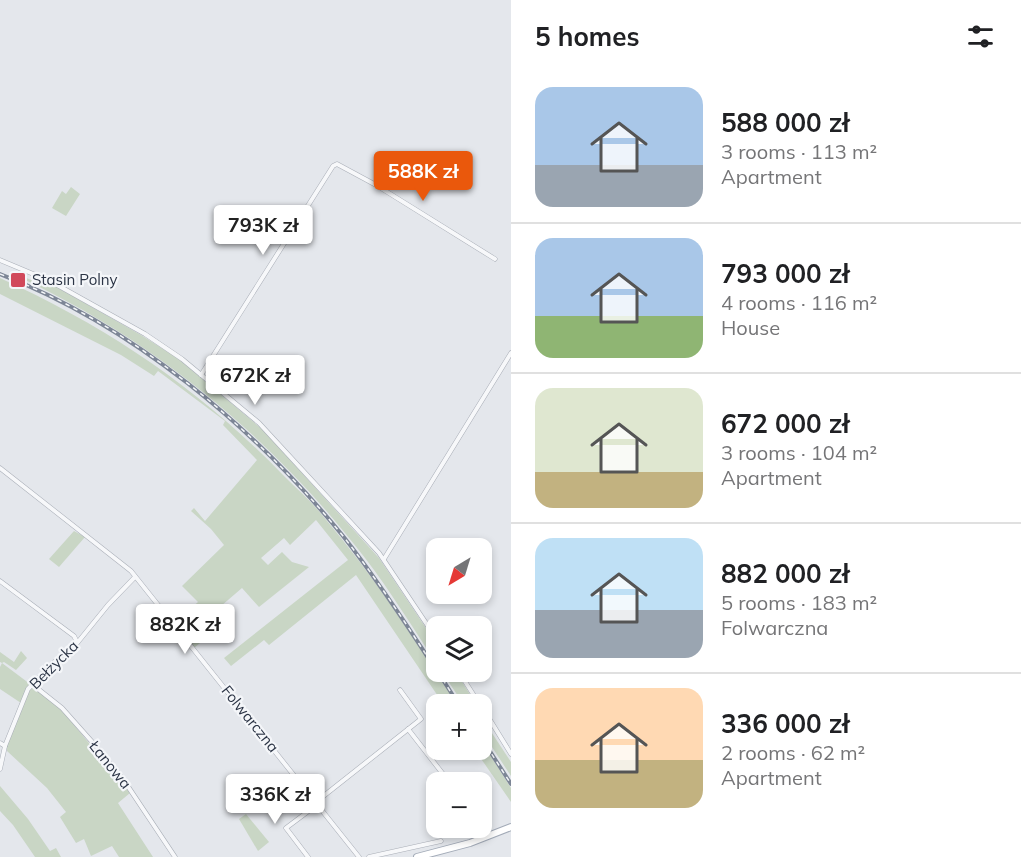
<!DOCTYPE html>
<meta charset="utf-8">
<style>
body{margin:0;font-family:Mulish,sans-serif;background:#f6f6f6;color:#202124;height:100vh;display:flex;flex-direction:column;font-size:22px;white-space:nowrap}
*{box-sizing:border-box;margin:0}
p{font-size:20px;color:#757577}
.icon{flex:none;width:33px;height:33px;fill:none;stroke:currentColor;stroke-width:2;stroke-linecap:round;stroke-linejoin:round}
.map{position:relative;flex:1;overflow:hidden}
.side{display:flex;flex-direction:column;background:#fff;width:510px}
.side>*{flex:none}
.needle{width:39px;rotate:218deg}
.tools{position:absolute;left:426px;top:538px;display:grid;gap:12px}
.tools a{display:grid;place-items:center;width:66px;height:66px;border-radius:12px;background:#fff;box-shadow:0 3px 9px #0003;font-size:30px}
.price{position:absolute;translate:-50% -51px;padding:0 14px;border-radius:6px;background:#fff;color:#222;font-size:20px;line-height:39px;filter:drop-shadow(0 2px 3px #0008)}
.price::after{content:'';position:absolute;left:50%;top:36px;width:18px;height:14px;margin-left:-9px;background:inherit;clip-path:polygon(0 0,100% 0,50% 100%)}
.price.current{background:#ea580c;color:#fff}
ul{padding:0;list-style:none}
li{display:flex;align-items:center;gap:18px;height:150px;padding:0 24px}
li+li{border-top:2px solid #e0e0e0}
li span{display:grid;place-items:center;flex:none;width:168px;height:120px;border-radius:18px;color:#555}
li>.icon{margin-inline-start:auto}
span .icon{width:72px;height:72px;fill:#fffc;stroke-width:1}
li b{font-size:26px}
h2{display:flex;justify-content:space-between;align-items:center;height:72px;padding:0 24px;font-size:26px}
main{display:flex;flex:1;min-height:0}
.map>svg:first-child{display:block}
.green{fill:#c9d6c5}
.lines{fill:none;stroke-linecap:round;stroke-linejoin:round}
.minor-casing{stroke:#a9aeb7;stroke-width:5}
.primary-casing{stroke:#a3abb8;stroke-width:8}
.minor{stroke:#f7f8fa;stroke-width:4}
.primary{stroke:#fff;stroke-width:6}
.rail-casing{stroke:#7d8696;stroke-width:4}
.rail{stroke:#f4f6f9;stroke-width:1.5;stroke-dasharray:4.5;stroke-linecap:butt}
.poi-dot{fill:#d1495b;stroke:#f4f6f9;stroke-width:2}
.labels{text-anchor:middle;stroke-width:4.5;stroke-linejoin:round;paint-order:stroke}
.poi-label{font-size:15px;fill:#2b3445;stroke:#f4f6f9;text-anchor:start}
.street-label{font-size:15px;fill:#2b3445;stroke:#f4f6f9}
</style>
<main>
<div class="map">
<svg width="511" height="857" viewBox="0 0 511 857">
<rect width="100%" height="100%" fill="#e4e7ec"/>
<!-- green -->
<g class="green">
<polygon points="71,187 80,194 66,216 52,208 62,191 66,194"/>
<path d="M22 276 31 280 46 282 62 290 141 335 179 359 263 430 379 558 436 643V663C413 628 391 592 365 558 273 439 157 342 21 278Z"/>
<path d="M0 278C110 328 201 390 285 477 298 490 312 502 323 516 373 575 416 640 457 705H444L356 575 269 645 264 640 231 666 224 658 348 560 316 520 290 545 284 538 261 558 268 565 282 552 292 562 309 567 259 607 242 588 214 612 223 624 194 648 174 623 198 602 182 586 224 545 211 529 191 511 194 508 205 521 257 460 223 425 225 421 158 371 154 376 121 355 0 294Z"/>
<polygon points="74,531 85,537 59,567 49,559"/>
<polygon points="21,651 27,658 16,670 4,662 2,663 30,684 21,703 0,689 0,667 2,663 0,662 0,652 14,662"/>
<polygon points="442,672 456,672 474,701 471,702 473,705 464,705"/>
<polygon points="33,687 61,709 130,793 118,803 153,857 119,857 112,846 91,856 84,839 76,843 60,817 66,812 47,788 7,751 6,746 30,688"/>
<polygon points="482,718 511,762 511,776 482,732"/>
<polygon points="482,742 511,788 511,802 475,750 482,750"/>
<polygon points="0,786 28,819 50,851 56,848 61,857 35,857 13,825 0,811"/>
<polygon points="246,814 269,842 258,851 239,819"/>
</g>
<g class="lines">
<!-- minor casing -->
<g class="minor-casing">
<g id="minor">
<polyline points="0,260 50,281 145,334 182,359 259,423 379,553 436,638"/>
<polyline points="201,375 333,166 337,164 376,185 495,259"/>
<polyline points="0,468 131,571 359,857"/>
<polyline points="384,559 511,353"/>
<polyline points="0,581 74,636 77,642"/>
<polyline points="459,672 480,705"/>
<polyline points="33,685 62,708 94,744 123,779 175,857"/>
<polyline points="482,707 511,754"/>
<polyline points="408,729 450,783"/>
<polyline points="0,743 5,746"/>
<polyline points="0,769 5,746 28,689 52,664 78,642 108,605 135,577"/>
<polyline points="316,802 421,719 400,690"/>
<polyline points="476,830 477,828"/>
<polyline points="308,857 286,828 318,804"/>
<polyline points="369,857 441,841"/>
</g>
</g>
<!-- primary casing -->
<g class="primary-casing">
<polyline id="primary" points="417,857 470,843 511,827"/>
</g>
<!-- minor -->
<use href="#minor" class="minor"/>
<!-- primary -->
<use href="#primary" class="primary"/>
<!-- rail casing -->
<g class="rail-casing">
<g id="rail">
<path d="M0 274C132 325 254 427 343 536 377 579 407 625 436 670"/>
<polyline points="438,672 459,705"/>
<polyline points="482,739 511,784"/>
</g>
</g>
<!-- rail -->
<use href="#rail" class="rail"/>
</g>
<!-- markers -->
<rect class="poi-dot" x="10" y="272" width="16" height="16" rx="3"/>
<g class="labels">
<!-- poi labels -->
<g class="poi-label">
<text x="32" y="285">Stasin Polny</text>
</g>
<!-- street labels -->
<g class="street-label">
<text transform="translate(54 665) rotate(-45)" y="5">Bełżycka</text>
<text transform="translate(250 719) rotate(51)" y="5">Folwarczna</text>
<text transform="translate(110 765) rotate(51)" y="5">Łanowa</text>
</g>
</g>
</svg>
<div class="tools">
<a><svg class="needle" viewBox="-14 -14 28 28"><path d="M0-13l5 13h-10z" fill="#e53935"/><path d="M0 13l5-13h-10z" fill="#757577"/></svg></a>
<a><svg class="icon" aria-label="layers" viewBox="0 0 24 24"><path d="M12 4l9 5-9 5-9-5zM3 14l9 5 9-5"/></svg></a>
<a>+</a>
<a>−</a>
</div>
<b class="price current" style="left:423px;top:202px">588K zł</b>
<b class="price" style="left:263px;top:256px">793K zł</b>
<b class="price" style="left:255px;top:406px">672K zł</b>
<b class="price" style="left:185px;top:655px">882K zł</b>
<b class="price" style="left:275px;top:825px">336K zł</b>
</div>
<section class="side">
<h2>5 homes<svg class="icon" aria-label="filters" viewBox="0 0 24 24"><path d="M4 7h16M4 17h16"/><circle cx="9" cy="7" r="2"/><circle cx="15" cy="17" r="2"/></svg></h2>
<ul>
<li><span style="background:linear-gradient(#a9c7e8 65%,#9aa5b1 0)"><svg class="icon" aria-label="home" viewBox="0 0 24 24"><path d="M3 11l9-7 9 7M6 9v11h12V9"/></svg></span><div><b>588 000 zł</b><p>3 rooms · 113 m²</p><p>Apartment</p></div></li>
<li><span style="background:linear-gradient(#a9c7e8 65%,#8fb573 0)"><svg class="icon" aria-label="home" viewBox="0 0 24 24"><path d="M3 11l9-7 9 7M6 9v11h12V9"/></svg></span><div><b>793 000 zł</b><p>4 rooms · 116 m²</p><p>House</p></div></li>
<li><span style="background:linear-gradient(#dfe7d0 70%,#c2b280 0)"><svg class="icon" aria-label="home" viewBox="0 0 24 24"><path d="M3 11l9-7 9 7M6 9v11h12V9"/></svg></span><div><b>672 000 zł</b><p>3 rooms · 104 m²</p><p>Apartment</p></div></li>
<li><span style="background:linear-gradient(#bfe0f5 60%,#9aa5b1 0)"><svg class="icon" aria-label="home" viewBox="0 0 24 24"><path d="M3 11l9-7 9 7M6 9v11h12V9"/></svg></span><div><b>882 000 zł</b><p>5 rooms · 183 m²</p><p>Folwarczna</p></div></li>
<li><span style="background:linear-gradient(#ffd9b3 60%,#c2b280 0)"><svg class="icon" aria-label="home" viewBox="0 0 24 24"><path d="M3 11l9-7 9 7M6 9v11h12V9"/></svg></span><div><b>336 000 zł</b><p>2 rooms · 62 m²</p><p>Apartment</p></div></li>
</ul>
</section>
</main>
